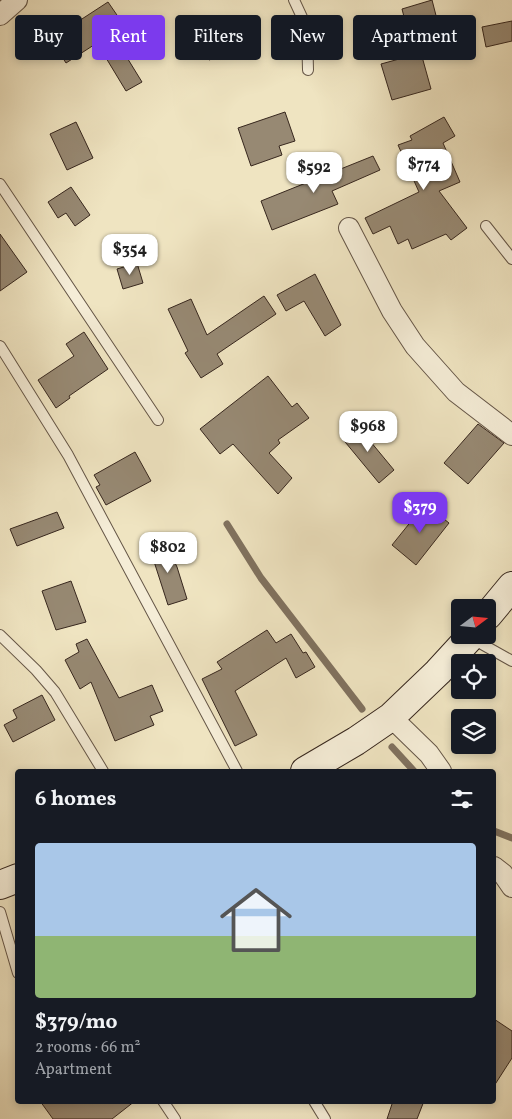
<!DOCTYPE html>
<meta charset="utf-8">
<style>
body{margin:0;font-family:Vollkorn,serif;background:#242831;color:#f1f3f6;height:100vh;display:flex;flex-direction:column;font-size:19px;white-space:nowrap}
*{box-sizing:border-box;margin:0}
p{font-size:16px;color:#9ea1a6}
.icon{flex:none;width:28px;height:28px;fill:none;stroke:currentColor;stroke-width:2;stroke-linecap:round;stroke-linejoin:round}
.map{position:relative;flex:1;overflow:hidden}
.panel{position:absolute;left:15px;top:769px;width:481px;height:335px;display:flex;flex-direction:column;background:#171b24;border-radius:5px;box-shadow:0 2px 8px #0003}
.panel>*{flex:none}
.top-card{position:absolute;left:15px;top:15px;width:482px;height:45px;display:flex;gap:10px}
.needle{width:32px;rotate:74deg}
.fabs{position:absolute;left:451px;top:599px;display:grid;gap:10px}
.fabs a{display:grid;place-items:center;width:45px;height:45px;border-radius:5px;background:#171b24;box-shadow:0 2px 8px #0003;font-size:25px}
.price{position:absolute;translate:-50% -42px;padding:0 11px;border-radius:10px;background:#fff;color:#222;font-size:16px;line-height:32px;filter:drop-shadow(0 1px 2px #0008)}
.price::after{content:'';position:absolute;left:50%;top:30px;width:15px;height:11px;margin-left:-8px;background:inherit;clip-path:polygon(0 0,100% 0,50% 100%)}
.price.on{background:#7c3aed;color:#fff}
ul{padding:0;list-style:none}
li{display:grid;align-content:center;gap:10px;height:265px;padding:0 20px}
li span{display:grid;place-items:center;height:155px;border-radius:5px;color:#555}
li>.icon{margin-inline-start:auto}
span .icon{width:90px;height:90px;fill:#fffc;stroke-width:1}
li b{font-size:21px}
h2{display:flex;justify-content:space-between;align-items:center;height:60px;padding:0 20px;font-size:21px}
.chip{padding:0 18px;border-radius:5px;background:#171b24;box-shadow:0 2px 8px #0003;font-size:18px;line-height:45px}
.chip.on{background:#7c3aed;color:#fff}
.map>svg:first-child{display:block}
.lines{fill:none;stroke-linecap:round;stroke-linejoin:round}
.stream{stroke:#80725f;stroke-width:7}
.building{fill:#978973;stroke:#37271e}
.lane-casing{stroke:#655647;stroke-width:12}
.street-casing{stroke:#655647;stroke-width:22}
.secondary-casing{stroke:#37271e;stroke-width:30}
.lane{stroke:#f5edd7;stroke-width:10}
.street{stroke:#f5edd7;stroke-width:20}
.secondary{stroke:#f5edd7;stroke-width:28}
</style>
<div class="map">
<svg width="512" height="1119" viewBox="0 0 512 1119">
<rect width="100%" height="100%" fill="#efe4c1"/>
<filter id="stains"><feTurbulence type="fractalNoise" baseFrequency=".004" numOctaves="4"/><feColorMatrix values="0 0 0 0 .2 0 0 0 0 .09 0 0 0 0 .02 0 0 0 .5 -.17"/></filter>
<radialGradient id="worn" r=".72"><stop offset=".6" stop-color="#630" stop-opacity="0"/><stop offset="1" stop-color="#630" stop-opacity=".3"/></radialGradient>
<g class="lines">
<!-- stream -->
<g class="stream">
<polyline points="227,524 261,578 362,709"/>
<polyline points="392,747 414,771"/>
<polyline points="494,831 512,838"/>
</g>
</g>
<!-- building -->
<g class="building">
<polygon points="432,0 440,31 410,40 402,9"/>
<polygon points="108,2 119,18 113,22 124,39 118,43 142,82 126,91 97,43 66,63 56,47 70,38 65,30"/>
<polygon points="223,17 234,52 209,60 198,25"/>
<polygon points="512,21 512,41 486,47 482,27"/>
<polygon points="421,53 431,89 392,100 381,64"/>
<polygon points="285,112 295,141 279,146 282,155 251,166 238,128"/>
<polygon points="444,117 455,136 443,143 460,182 439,191 467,228 451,240 446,234 412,249 408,239 398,244 390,226 373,234 365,218 419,192 398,145 412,140 410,136"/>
<polygon points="76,122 93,158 67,170 50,134"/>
<polygon points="373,156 380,170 332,191 338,204 272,230 261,201"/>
<polygon points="71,187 90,215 75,226 66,213 58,218 48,202"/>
<polygon points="0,234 27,272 0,291"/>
<polygon points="137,263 143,283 123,289 117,269"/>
<polygon points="315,274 341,325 325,336 304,301 286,311 277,295"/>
<polygon points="264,296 276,314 217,354 223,364 201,378 185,353 188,351 168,309 191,299 207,335"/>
<polygon points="84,332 108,369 69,396 70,398 56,408 38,380 74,356 66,344"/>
<polygon points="268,376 292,407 297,403 309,418 278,440 280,443 269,453 292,478 278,494 233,444 220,454 200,429"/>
<polygon points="356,424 394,470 379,483 341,437"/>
<polygon points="478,424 504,443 468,484 444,463"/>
<polygon points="135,452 151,481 106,505 96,487 100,485 94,475"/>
<polygon points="425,504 449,523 416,565 392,545"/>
<polygon points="57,512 64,528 17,546 10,529"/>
<polygon points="165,542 177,567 187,599 168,605 150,549"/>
<polygon points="71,581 86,622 56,630 42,591"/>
<polygon points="267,630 276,643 291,634 303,653 306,652 315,667 296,678 286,658 235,691 257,735 235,746 202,679 222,669 217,662"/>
<polygon points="87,639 119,698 152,685 163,711 150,716 154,725 115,741 91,682 80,689 65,660 79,652 76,644"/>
<polygon points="42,695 55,720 13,742 4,725 17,718 13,710"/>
<polygon points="494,1019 512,1031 512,1058 494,1086"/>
<polygon points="40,1101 135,1101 112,1119 53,1119"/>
<polygon points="393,1101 424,1101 417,1119 387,1119"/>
</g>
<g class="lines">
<!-- lane casing -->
<g class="lane-casing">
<g id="lane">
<polyline points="294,0 307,28 308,70"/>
<polyline points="0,184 158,420"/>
<polyline points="486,226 512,259"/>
<polyline points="0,346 68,455 237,771"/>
<polyline points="0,635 36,670 55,692 103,771"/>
<polyline points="471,638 512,661"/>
<polyline points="0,912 18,973"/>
<polyline points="163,1101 175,1119"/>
<polyline points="314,1101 325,1119"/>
</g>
</g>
<!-- street casing -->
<g class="street-casing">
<g id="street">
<polyline points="0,15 17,0"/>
<polyline points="349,228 392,311 415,346 456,392 512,435"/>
<polyline points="391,717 429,754 441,771"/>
<polyline points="494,867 503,874 512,887"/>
</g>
</g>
<!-- secondary casing -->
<g class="secondary-casing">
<g id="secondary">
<polyline points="488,615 512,586"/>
<polyline points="305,771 356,741 391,717 438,672 472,635"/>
<polyline points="0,885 18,878"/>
</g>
</g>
<!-- lane -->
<use href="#lane" class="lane"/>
<!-- street -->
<use href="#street" class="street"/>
<!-- secondary -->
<use href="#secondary" class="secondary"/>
</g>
<rect width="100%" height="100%" filter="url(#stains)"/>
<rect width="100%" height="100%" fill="url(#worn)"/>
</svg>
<div class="fabs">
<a><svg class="needle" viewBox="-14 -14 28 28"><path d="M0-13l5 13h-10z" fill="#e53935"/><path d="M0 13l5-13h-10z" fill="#9ea1a6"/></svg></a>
<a><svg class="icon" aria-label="locate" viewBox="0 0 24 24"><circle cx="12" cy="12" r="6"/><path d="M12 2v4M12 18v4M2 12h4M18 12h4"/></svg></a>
<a><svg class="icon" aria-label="layers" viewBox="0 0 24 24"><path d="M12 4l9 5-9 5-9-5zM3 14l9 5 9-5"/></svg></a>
</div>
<b class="price" style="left:424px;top:191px">$774</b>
<b class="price" style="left:314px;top:194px">$592</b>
<b class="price" style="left:130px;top:276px">$354</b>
<b class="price" style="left:368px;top:453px">$968</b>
<b class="price on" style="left:420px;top:534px">$379</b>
<b class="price" style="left:168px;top:574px">$802</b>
<div class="top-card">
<a class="chip">Buy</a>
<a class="chip on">Rent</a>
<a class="chip">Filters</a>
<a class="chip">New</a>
<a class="chip">Apartment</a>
</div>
<section class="panel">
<h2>6 homes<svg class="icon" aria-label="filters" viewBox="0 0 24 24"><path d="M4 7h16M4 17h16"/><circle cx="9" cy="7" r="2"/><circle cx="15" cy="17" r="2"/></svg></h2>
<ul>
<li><span style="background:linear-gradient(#a9c7e8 60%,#8fb573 0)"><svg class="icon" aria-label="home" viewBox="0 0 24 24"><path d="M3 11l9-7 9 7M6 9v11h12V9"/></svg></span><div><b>$379/mo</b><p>2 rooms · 66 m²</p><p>Apartment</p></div></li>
</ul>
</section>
</div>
